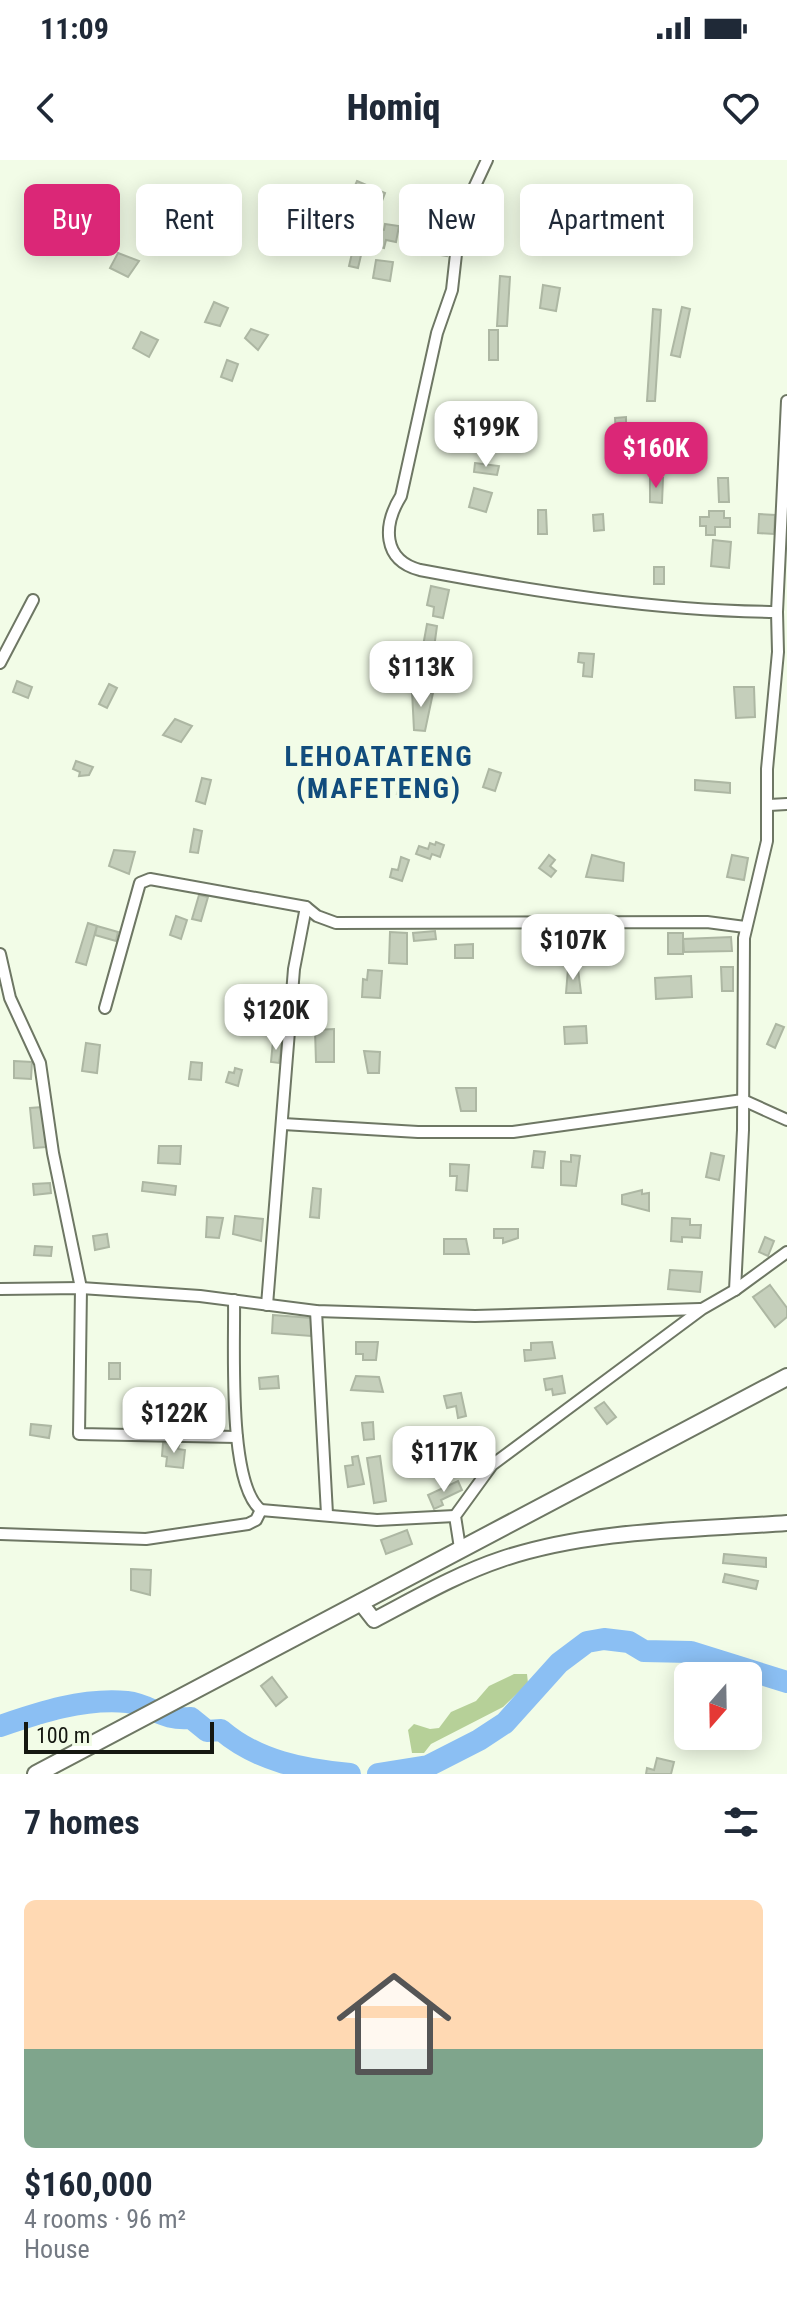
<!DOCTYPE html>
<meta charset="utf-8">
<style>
body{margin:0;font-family:"Roboto Condensed",sans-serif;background:#f2f2f3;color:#1f2937;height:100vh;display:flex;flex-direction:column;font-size:30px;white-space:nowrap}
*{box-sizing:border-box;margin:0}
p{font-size:26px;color:#747a83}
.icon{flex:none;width:44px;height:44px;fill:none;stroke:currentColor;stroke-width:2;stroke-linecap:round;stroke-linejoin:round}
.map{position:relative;height:1614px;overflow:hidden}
.details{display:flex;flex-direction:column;background:#fff;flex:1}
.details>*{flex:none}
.banner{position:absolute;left:24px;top:24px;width:740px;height:72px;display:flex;gap:16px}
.needle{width:52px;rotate:200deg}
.buttons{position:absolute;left:674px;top:1502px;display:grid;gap:16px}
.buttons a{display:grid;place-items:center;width:88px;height:88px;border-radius:12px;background:#fff;box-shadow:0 4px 20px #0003;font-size:40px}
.scale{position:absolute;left:24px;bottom:20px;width:190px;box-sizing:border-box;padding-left:8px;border:4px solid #151811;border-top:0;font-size:22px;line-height:28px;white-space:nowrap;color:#151811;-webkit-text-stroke:6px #f2fce7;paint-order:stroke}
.price{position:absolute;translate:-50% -68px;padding:0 18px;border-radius:16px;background:#fff;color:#222;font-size:26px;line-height:52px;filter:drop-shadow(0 2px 4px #0008)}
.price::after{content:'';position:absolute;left:50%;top:48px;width:24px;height:18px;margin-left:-12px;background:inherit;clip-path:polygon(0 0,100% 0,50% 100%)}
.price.current{background:#db2777;color:#fff}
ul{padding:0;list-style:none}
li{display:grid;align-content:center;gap:16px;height:424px;padding:0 24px}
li+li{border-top:2px solid #e0e1e3}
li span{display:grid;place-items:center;height:248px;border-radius:12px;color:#555}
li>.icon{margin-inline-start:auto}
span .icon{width:144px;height:144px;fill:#fffc;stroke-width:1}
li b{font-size:34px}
h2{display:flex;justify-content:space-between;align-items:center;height:96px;padding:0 24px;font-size:34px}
.chip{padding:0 28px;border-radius:12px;background:#fff;box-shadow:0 4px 20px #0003;font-size:28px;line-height:72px}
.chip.current{background:#db2777;color:#fff}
.status{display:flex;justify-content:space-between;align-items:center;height:56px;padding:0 40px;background:#fff;direction:ltr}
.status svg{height:22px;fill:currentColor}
header{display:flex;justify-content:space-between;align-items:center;height:104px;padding:0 24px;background:#fff;font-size:36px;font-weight:800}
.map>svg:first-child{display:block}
.green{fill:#b6d098}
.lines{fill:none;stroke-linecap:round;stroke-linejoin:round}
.river{stroke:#8bbff3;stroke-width:22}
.building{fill:#c5cfbb;stroke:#adb7a3;stroke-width:2}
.minor-casing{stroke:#6e7764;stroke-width:14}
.tertiary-casing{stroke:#6e7764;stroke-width:18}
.primary-casing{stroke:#6e7764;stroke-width:20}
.minor{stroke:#fff;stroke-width:10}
.tertiary{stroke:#fff;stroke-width:14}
.primary{stroke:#fff;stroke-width:16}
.labels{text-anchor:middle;stroke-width:6;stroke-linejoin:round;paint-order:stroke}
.district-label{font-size:28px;font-weight:bold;letter-spacing:2px;fill:#114c7c;stroke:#f2fce7}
</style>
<div class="status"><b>11:09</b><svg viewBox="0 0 49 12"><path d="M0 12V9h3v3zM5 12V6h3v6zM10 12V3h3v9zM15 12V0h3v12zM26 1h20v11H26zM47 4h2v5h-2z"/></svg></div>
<header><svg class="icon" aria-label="back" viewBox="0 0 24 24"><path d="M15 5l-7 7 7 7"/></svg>Homiq<svg class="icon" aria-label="heart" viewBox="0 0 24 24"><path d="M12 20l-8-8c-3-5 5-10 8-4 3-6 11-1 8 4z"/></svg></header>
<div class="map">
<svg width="787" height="1614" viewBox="0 0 787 1614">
<rect width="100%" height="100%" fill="#f2fce7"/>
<!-- green -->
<polygon class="green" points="514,1514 527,1514 528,1523 503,1547 431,1584 424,1593 412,1593 408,1570 414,1564 430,1569 439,1568 451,1552 476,1541 489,1526"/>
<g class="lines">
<!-- river -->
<g class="river">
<path d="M0 1566C41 1552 83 1538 127 1542 152 1545 162 1561 191 1558L207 1571 221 1570C257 1601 304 1610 350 1614"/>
<polyline points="378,1614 428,1606 479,1580 505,1563 559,1503 587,1482 604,1479 629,1482 644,1491 691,1492 787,1522"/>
</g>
</g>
<!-- building -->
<g class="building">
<polygon points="357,21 385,33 382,41 353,30"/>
<polygon points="385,64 399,66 396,82 386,80 384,88 376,86 374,69 384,70"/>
<polygon points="432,76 450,79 447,96 429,93"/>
<polygon points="353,89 362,91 358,108 349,106"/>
<polygon points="118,93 139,101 128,117 110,108"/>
<polygon points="376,100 393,102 390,121 373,118"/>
<polygon points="500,116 510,117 507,166 497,166"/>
<polygon points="543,125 560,128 556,151 540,148"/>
<polygon points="214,142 228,148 220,166 205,162"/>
<polygon points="682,147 690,149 680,197 671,195"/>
<polygon points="653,149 661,150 655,241 647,241"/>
<polygon points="251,169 268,175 258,190 245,178"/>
<rect x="489" y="170" width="9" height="30"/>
<polygon points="141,172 158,180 149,197 133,188"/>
<polygon points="227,200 238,204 232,221 221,217"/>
<polygon points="626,257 626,274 616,274 615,258"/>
<polygon points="493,258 501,259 498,280 483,278 485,262 492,263"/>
<polygon points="475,303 499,306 497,315 474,312"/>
<polygon points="650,317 663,318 662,343 650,342"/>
<polygon points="718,318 728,318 729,342 719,342"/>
<polygon points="474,328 492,333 486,352 469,347"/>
<polygon points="538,350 546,350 547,374 538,374"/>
<polygon points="709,351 724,351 724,358 730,358 730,367 715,367 715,375 706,375 706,366 700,366 700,357 709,357"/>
<polygon points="603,354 604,370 594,371 593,355"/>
<polygon points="759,354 775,355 774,374 758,373"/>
<polygon points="713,380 731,382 729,408 711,406"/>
<rect x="654" y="407" width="10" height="17"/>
<polygon points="431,426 449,430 443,458 433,456 434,447 427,445"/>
<polygon points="427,464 437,466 434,488 423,486"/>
<polygon points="579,493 594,494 592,517 583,516 584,503 578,502"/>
<polygon points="17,521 32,527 28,538 13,532"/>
<polygon points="109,524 117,528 107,548 99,544"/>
<polygon points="734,527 754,527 755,557 736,558"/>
<polygon points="412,531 433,533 425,571 414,570"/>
<polygon points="175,559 192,566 181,582 163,575"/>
<polygon points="76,601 93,607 89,615 79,616 80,612 73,609"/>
<polygon points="489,609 501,613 495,631 483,627"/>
<polygon points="202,618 211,620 205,644 196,641"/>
<polygon points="695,620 730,623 730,633 695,630"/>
<polygon points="400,624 417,630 414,639 397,634"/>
<polygon points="194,669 202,671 198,693 190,692"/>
<polygon points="436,682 444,685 440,697 432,694 430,699 416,694 419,686 428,689 430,683 435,685"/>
<polygon points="114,690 135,692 129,714 109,706"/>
<polygon points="549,695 555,700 550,706 556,711 551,717 539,708"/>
<polygon points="592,695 624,703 623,721 586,717"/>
<polygon points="732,695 748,698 744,720 727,717"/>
<polygon points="401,697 409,700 402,721 390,717 392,709 398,710"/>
<polygon points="199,735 208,737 201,761 192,759"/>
<polygon points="176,756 187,760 181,779 170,775"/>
<polygon points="88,763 97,766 86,805 76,802"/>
<polygon points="97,766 118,772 116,781 95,775"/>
<polygon points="435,771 436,779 414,781 413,773"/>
<polygon points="390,772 407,773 407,804 389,803"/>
<rect x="668" y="773" width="15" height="21"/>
<polygon points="731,777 732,791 684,792 683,779"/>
<polygon points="473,784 473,798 455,798 455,785"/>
<polygon points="721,807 733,807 733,831 722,831"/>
<polygon points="568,809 578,809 581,833 566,833"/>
<polygon points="368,810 382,811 380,838 362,837 363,819 367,820"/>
<polygon points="691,816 692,837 656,839 655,818"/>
<polygon points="776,864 784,867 775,888 767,884"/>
<polygon points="586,866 587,883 565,884 564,867"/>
<polygon points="334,869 334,902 316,902 315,870"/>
<polygon points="273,881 282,883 279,903 271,902"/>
<polygon points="86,883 100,885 97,913 82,911"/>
<polygon points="364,891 380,892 379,913 368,913"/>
<polygon points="14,901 32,902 31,919 14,918"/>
<polygon points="191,902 202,903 201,920 189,919"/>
<polygon points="235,908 242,910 238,926 226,922 229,912 234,913"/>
<polygon points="456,928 476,928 476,951 461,951"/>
<polygon points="42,947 46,987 34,988 30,948"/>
<polygon points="159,986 181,986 180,1004 158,1003"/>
<polygon points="534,991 545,992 543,1008 532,1007"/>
<polygon points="711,993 724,996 719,1020 706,1017"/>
<polygon points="571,995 580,996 576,1026 561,1025 561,1001 571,1002"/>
<polygon points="450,1004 469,1005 467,1031 456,1030 457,1016 450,1016"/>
<polygon points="143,1022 176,1026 175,1035 142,1031"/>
<polygon points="50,1023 51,1033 34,1035 33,1024"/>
<polygon points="313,1028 321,1029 319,1058 310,1057"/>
<polygon points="642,1030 642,1034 649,1033 649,1051 622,1044 622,1035"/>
<polygon points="235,1056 263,1059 261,1081 233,1074"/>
<polygon points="207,1057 223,1058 219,1078 206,1077"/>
<polygon points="672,1058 690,1059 690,1065 701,1065 700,1078 682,1077 682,1082 671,1081"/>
<polygon points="494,1069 518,1069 518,1078 503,1083 503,1078 494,1078"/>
<polygon points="107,1074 109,1087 95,1090 93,1076"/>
<polygon points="765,1077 774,1081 768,1096 759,1092"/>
<polygon points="444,1079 466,1079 469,1094 444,1094"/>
<polygon points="35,1086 52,1087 51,1096 34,1095"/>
<polygon points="670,1110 702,1112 700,1132 668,1129"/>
<polygon points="770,1125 787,1148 787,1157 775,1167 753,1137"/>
<polygon points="273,1155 312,1158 311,1176 272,1173"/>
<polygon points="356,1182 378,1182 376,1200 363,1200 363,1194 356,1194"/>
<polygon points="552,1182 555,1198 525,1201 524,1190 531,1190 531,1183"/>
<rect x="109" y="1203" width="11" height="16"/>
<polygon points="278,1216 279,1228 260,1229 259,1218"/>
<polygon points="356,1216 379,1217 383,1232 351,1230"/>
<polygon points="562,1216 565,1233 553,1235 552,1229 546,1230 544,1219"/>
<polygon points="461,1233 466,1256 458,1258 456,1246 447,1248 444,1236"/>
<polygon points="604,1242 616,1257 607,1264 595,1248"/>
<polygon points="373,1262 374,1279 364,1280 362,1263"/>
<polygon points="31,1264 51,1266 49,1278 30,1275"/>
<polygon points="163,1283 179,1285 178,1289 185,1290 183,1308 166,1306 167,1297 162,1296"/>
<polygon points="358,1296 364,1324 348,1327 345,1306 353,1305 352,1297"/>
<polygon points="380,1296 386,1341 374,1343 367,1298"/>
<polygon points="458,1321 462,1330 441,1340 443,1345 434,1349 428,1335"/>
<polygon points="407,1370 412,1384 386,1394 381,1380"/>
<polygon points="724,1394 766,1398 766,1407 723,1403"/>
<polygon points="131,1409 151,1410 150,1435 131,1430"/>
<polygon points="725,1414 758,1421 756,1429 723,1422"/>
<polygon points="272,1517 287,1537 276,1546 261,1526"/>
<polygon points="657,1598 674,1602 671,1614 646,1614 647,1608 654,1610"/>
</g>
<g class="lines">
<!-- minor casing -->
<g class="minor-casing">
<g id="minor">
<polyline points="777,452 787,241"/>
<polyline points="0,503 33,440"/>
<polyline points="769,645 787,644"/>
<polyline points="0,794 10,838 40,903 53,993 81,1128 79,1274 237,1277"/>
<polyline points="105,848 140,723 150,719 306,747 317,756 336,763 707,762 745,767"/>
<polyline points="283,964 418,972 513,972 743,940 787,960"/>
<polyline points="0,1129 81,1128 200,1136 316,1151 475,1156 700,1149"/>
<polyline points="735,1130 787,1092"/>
<path d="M234 1140C235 1185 227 1324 261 1350L377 1360 455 1356"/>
<polyline points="267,1145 294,809 306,747"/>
<polyline points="316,1151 327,1354"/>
<polyline points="0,1374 146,1379 248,1364 256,1360 261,1350"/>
<path d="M460 1388 455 1356 492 1305 702 1149 735 1130 743 970 744 778 767 681V609L778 492 777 452C657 451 537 432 420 410 382 400 383 365 401 336L437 173 452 130 460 58 487 0"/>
</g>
</g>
<!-- tertiary casing -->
<g class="tertiary-casing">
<path id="tertiary" d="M360 1442 374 1460C416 1438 457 1414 502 1399 591 1369 694 1370 787 1363"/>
</g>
<!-- primary casing -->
<g class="primary-casing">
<polyline id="primary" points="36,1614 787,1217"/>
</g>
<!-- minor -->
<use href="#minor" class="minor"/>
<!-- tertiary -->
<use href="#tertiary" class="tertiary"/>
<!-- primary -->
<use href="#primary" class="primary"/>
</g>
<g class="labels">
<!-- district labels -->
<g class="district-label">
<text x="379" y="606">LEHOATATENG<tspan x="379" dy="32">(MAFETENG)</tspan></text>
</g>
</g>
</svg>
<div class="buttons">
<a><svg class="needle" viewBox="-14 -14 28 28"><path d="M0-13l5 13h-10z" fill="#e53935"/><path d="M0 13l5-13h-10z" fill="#747a83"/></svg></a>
</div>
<div class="scale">100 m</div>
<b class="price" style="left:486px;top:309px">$199K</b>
<b class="price current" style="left:656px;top:330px">$160K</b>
<b class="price" style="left:421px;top:549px">$113K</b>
<b class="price" style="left:573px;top:822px">$107K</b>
<b class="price" style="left:276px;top:892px">$120K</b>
<b class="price" style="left:174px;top:1295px">$122K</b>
<b class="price" style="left:444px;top:1334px">$117K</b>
<div class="banner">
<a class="chip current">Buy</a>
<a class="chip">Rent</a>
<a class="chip">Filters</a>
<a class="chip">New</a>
<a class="chip">Apartment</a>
</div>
</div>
<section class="details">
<h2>7 homes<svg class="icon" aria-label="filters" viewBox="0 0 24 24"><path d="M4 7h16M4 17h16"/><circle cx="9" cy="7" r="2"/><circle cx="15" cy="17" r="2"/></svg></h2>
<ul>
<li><span style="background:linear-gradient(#ffd9b3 60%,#7fa58c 0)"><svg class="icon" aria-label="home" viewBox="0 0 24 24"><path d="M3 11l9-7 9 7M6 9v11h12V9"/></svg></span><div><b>$160,000</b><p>4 rooms · 96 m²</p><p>House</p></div></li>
</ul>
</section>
